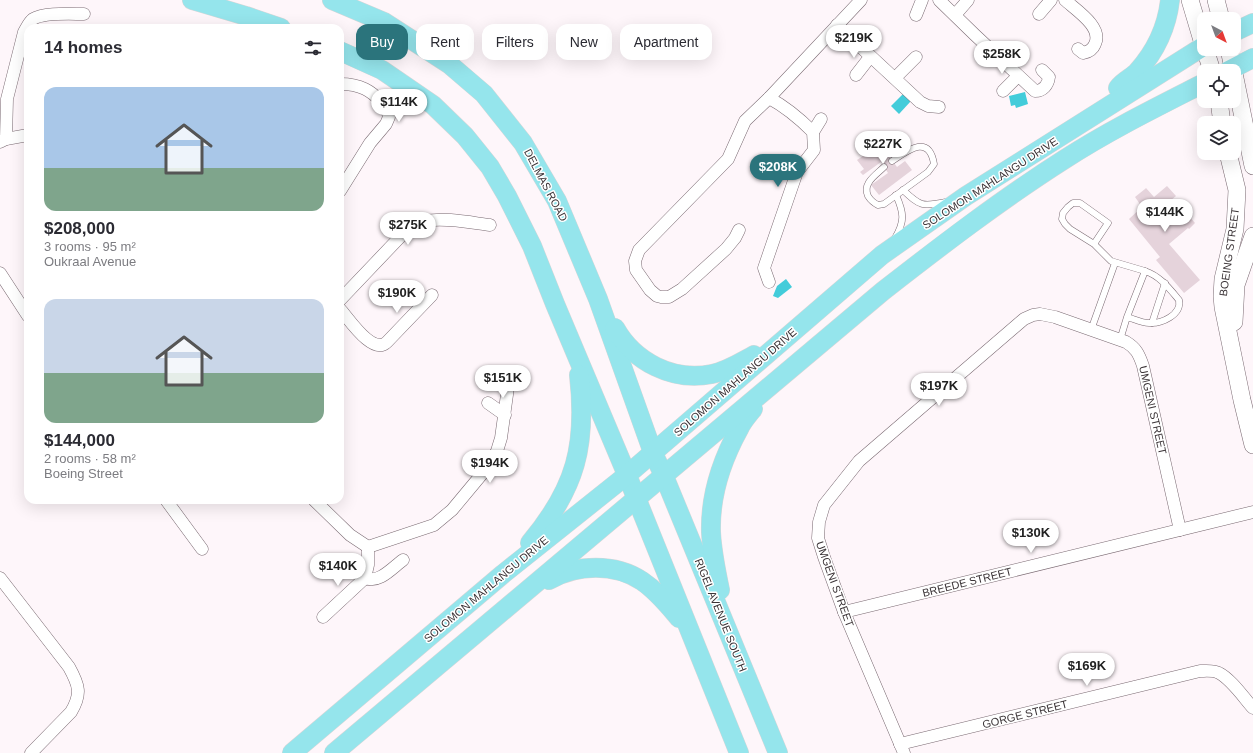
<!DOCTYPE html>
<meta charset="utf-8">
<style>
body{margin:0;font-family:Helvetica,sans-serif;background:#f7f7f7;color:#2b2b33;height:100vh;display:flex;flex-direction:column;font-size:15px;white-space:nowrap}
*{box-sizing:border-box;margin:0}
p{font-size:13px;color:#7c7c81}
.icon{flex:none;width:22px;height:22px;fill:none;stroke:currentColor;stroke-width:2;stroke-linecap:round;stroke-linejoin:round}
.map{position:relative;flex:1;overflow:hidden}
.drawer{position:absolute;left:24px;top:24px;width:320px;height:480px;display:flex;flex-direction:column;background:#fff;border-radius:12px;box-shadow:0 4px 16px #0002}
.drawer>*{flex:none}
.hud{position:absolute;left:356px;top:24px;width:380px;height:36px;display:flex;gap:8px}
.needle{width:26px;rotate:139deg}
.controls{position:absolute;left:1197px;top:12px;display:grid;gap:8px}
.controls a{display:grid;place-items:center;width:44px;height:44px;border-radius:8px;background:#fff;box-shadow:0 4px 16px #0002;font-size:20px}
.price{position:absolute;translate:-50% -34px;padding:0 9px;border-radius:14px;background:#fff;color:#222;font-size:13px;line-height:26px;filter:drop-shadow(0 1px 2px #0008)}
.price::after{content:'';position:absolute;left:50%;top:24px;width:12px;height:9px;margin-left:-6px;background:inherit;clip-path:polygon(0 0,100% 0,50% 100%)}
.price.selected{background:#2b747c;color:#fff}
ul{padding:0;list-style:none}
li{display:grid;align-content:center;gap:8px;height:212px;padding:0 20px}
li span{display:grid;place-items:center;height:124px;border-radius:12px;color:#555}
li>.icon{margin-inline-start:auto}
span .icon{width:72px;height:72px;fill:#fffc;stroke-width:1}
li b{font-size:17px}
h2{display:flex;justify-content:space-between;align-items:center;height:48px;padding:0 20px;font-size:17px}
.tag{padding:0 14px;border-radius:12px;background:#fff;box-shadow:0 4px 16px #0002;font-size:14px;line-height:36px}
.tag.selected{background:#2b747c;color:#fff}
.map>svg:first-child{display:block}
.water{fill:#43ccda}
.building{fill:#e5d3db}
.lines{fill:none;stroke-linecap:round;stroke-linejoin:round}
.lane-casing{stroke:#7a6a72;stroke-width:7}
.street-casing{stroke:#7a6a72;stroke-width:13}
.secondary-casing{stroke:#7a6a72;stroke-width:18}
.primary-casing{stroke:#d8d6d7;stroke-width:20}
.lane{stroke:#fff;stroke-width:6}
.street{stroke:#fff;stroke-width:12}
.secondary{stroke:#fff;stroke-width:17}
.primary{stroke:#95e5ec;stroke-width:19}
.labels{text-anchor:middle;stroke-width:3;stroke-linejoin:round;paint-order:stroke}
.street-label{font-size:11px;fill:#3b3437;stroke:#fff}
</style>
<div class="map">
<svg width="1253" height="753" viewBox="0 0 1253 753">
<rect width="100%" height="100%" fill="#fef6fa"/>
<!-- water -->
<g class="water">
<polygon points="1025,92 1028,104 1016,108 1015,105 1011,106 1009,96"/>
<polygon points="903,94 911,101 899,114 891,106"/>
<polygon points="786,279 792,287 778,298 773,296 777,286"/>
</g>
<!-- building -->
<g class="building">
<polygon points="885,139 895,152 889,156 897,167 905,161 912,170 879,195 871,185 888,173 881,162 863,175 860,172 864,169 857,160 863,156 861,153 877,140 883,148 885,146 882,142"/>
<polygon points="1167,186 1176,196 1170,201 1178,210 1182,208 1195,223 1189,229 1188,228 1169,244 1200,280 1184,293 1156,260 1160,257 1129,219 1142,207 1135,197 1145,189 1146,188 1154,197"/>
</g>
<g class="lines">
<!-- lane casing -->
<g class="lane-casing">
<g id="lane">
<path d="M884 167C876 175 862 183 868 196 871 201 874 203 878 205L884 204 928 172 934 164C929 133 907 151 892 161"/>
<path d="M903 190C920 206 922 207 946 202"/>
<path d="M895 238C905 221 904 213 896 195"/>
<polyline points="1094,244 1108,223 1080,203 1073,203 1068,207 1063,213 1062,219 1065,224 1070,229 1094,244 1111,261 1145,271"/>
<polyline points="1152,323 1165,283"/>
<polyline points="1091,330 1115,263"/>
<path d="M1120 340 1127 317C1134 319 1142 323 1149 323 1161 324 1182 315 1179 300 1169 288 1160 276 1145 271L1127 317"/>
</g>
</g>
<!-- street casing -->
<g class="street-casing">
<g id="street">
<path d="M939 0 975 35 1035 91C1043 91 1048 85 1049 77L1042 70"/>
<path d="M1065 0C1076 10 1103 27 1095 44 1093 49 1089 52 1083 53L1078 49"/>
<polyline points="1039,14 1051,0"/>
<polyline points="916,15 922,0"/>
<polyline points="955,15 968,0"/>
<polyline points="837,25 920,102 928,106 939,107"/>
<polyline points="856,75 870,57"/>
<polyline points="895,78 916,57"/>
<path d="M340 84C348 84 357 85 365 89 375 94 387 106 389 117L386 124 370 143 340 191"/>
<polyline points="1003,91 1018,76"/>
<path d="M769 98C786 107 799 118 813 132L814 150 797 172 764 268 769 282"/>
<polyline points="813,132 821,119"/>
<path d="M6 139 7 99 24 32C27 27 29 22 33 19 44 12 71 14 84 14"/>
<polyline points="0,142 6,139 28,135"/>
<polyline points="786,163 797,172"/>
<polyline points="739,230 735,238 726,249 682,289 669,297 661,297 657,296 650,290 636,270 635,261 639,250 728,159 745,121 769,98 861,0"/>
<polyline points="0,273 28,316"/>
<path d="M340 300 400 237C407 230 416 223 427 221 443 217 473 223 490 225"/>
<path d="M340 309C349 319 373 356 387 342L432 295"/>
<polyline points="488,403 505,415"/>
<polyline points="166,500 202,549"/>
<polyline points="314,500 350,535 368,547"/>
<polyline points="368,547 434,525 452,510 487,468 497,451 501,438 510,373"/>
<path d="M0 578 69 667C79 685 82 694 71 712L31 753"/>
<path d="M365 578C379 584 392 568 403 560"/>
<polyline points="844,612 1253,512"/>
<polyline points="323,617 365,578 368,565 368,547"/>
<path d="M900 744 1200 671C1206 671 1214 670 1219 673 1231 679 1244 698 1253 708"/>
<path d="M904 753 844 612 824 557 818 538 819 522 824 505 859 461 1024 319 1033 315 1040 314 1055 317 1126 342C1136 348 1139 354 1143 366L1180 530"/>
</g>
</g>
<!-- secondary casing -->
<g class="secondary-casing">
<g id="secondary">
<polyline points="1190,0 1204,47"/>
<polyline points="1216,0 1221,19"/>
<polyline points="1205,49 1212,71"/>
<polyline points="1229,49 1253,166"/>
<polyline points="1219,101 1222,123"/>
<polyline points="1228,153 1237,190 1235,229 1223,279 1222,296 1223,307 1242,400 1253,445"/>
<polyline points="1234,322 1236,285 1253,236"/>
</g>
</g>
<!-- primary casing -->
<g class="primary-casing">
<g id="primary">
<polyline points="192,0 246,16 281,28"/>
<polyline points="332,0 384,22 449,64 484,94 523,143 557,201 598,299 653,453 664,476 778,753"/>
<polyline points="1234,32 1253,23"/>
<polyline points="340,51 382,70 433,105 465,136 490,167 507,196 532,246 555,304 627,475 739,753"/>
<polyline points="1228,71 1253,58"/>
<path d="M1118 88C1123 81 1131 78 1137 72 1155 52 1167 27 1170 0"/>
<path d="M615 328C634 362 673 382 712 374 727 371 741 362 754 355"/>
<path d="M530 543C576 488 587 445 579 375"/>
<path d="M549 580C577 564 615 563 642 581 657 591 668 605 679 618"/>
<path d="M720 590C716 571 712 552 711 532 710 497 722 460 739 429 742 422 748 415 753 409"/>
<polyline points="292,753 503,574 627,475 882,255 966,196 1204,46"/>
<path d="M334 753 883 291C942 245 1002 199 1065 159 1110 130 1157 107 1204 83"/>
</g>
</g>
<!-- lane -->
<use href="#lane" class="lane"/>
<!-- street -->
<use href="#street" class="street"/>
<!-- secondary -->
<use href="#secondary" class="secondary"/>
<!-- primary -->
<use href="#primary" class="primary"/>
</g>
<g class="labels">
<!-- street labels -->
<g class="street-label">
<text transform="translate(990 183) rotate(-33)" y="4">SOLOMON MAHLANGU DRIVE</text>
<text transform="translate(546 185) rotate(62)" y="4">DELMAS ROAD</text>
<text transform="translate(1229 252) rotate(-82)" y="4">BOEING STREET</text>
<text transform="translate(735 382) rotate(-41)" y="4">SOLOMON MAHLANGU DRIVE</text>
<text transform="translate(1153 410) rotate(77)" y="4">UMGENI STREET</text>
<text transform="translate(967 582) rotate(-14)" y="4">BREEDE STREET</text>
<text transform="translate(835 584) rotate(70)" y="4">UMGENI STREET</text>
<text transform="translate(486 589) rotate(-40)" y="4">SOLOMON MAHLANGU DRIVE</text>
<text transform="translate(721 615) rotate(68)" y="4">RIGEL AVENUE SOUTH</text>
<text transform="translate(1025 714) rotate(-14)" y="4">GORGE STREET</text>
</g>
</g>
</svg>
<div class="controls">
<a><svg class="needle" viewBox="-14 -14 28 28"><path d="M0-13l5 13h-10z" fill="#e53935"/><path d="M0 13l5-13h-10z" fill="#7c7c81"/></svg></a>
<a><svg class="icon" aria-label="locate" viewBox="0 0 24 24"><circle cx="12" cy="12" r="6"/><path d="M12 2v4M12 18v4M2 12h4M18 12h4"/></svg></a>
<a><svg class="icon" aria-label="layers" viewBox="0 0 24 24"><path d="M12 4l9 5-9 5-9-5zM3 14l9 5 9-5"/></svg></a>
</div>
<b class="price" style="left:854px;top:59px">$219K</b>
<b class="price" style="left:1002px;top:75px">$258K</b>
<b class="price" style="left:399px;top:123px">$114K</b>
<b class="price" style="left:883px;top:165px">$227K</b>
<b class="price selected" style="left:778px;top:188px">$208K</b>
<b class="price" style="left:1165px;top:233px">$144K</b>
<b class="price" style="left:408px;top:246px">$275K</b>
<b class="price" style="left:397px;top:314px">$190K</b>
<b class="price" style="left:503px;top:399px">$151K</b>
<b class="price" style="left:939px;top:407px">$197K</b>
<b class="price" style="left:490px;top:484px">$194K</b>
<b class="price" style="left:1031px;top:554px">$130K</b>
<b class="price" style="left:338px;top:587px">$140K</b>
<b class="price" style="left:1087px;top:687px">$169K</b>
<div class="hud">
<a class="tag selected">Buy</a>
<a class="tag">Rent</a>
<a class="tag">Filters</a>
<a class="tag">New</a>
<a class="tag">Apartment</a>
</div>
<section class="drawer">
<h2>14 homes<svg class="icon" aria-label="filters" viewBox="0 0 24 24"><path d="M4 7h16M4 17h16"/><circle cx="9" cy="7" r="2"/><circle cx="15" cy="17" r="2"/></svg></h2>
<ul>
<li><span style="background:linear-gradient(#a9c7e8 65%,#7fa58c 0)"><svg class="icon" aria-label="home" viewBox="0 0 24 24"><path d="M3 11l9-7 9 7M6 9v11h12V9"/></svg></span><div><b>$208,000</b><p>3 rooms · 95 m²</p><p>Oukraal Avenue</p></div></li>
<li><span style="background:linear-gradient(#c9d6e8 60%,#7fa58c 0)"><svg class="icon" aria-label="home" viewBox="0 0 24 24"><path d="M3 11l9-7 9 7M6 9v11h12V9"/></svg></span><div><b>$144,000</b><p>2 rooms · 58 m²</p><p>Boeing Street</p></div></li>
</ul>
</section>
</div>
